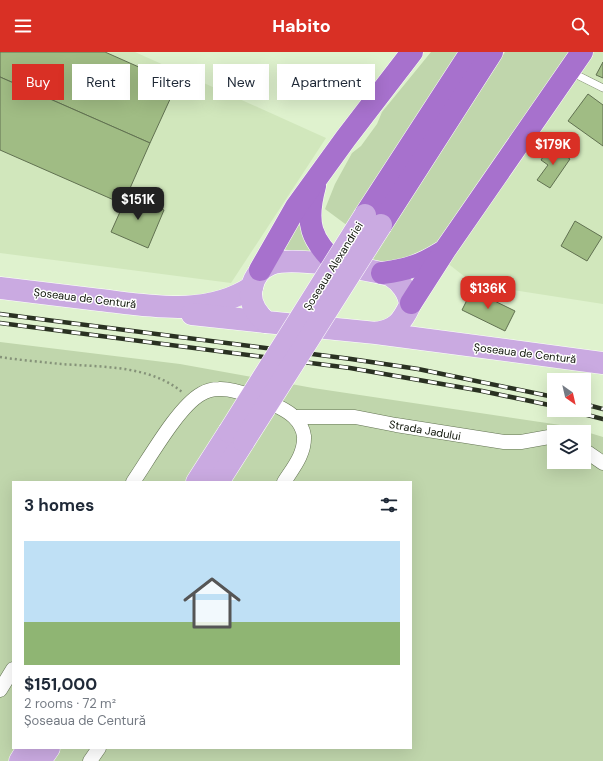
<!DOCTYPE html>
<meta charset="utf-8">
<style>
body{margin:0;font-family:"DM Sans",sans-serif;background:#f6f6f7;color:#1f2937;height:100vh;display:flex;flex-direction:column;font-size:15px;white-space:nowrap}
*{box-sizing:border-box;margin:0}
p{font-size:13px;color:#747a83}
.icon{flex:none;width:22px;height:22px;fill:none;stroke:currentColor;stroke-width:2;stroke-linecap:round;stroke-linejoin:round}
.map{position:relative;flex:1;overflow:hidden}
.sheet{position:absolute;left:12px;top:429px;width:400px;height:268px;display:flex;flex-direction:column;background:#fff;border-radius:0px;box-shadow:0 4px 16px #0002}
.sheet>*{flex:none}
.hud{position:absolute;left:12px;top:12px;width:400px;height:36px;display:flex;gap:8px}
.needle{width:26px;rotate:146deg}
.buttons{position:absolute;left:547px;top:321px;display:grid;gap:8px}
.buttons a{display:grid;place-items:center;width:44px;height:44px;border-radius:0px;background:#fff;box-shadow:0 4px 16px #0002;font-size:20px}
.price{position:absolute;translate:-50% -34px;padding:0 9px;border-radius:8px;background:#d93025;color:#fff;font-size:13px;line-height:26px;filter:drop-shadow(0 1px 2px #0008)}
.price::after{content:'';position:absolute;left:50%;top:24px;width:12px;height:9px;margin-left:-6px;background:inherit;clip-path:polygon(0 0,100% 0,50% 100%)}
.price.active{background:#222;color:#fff}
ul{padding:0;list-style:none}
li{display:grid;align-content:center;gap:8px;height:212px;padding:0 12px}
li+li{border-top:1px solid #e0e1e3}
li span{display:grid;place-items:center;height:124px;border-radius:0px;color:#555}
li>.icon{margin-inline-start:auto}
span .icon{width:72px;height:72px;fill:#fffc;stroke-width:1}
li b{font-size:17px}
h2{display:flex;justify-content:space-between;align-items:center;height:48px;padding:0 12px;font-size:17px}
.tag{padding:0 14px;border-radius:0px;background:#fff;box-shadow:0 4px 16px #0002;font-size:14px;line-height:36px}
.tag.active{background:#d93025;color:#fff}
header{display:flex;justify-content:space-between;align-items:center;height:52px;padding:0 12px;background:#d93025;color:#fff;font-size:18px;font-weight:700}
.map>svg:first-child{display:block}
.built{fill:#d1e7bc}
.green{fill:#c0d6ac;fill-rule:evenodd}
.building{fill:#a0bc84;stroke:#617151}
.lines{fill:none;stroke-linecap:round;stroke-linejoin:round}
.lane-casing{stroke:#637353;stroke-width:8}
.street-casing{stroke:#637353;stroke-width:15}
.primary-casing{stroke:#fff;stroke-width:23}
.highway-casing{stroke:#fff;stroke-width:23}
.path{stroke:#859279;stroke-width:2.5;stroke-dasharray:2 3;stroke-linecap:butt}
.lane{stroke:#fff;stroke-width:7}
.street{stroke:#fff;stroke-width:14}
.primary{stroke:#caaae1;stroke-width:22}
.highway{stroke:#a771cd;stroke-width:22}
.rail-casing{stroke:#2a3122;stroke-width:4.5}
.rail{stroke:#fff;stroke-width:3;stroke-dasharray:9;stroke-linecap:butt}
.primary-bridge-casing{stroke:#fff;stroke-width:23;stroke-linecap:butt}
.primary-bridge{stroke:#caaae1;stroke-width:22}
.labels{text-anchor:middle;stroke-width:3;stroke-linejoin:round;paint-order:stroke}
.street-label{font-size:11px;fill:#0d1307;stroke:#fff}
</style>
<header><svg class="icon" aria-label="menu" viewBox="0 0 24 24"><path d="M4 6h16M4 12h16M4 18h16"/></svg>Habito<svg class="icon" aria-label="search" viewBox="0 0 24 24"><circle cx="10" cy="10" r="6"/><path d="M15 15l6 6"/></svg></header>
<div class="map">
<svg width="603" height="709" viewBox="0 0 603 709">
<rect width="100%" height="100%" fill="#dff2ce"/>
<!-- built -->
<g class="built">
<polygon points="0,0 135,0 326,86 231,231 0,201"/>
<polygon points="569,0 603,0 603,252 474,232 432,199"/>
</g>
<!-- green -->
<g class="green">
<polygon points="431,0 460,0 348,174 325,157 335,132 352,101 361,94 377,72 382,60"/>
<polygon points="505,0 569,0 432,199 397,213 371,209"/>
<polygon points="301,158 316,202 281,197"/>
<path d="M0 290 180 312 313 336 567 374 603 385V709H0ZM554 380H584V410H554ZM13 430H411V696H13Z"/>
</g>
<!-- building -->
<g class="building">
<polygon points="0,0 105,0 177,32 150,91 0,25"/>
<polygon points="603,10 603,26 596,23"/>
<polygon points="0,25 150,91 123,152 0,98"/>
<polygon points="588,42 603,53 603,94 568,69"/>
<polygon points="550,94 570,107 550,136 537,128 548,113 541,108"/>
<polygon points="128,142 164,158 148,196 111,180"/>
<polygon points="575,169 602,185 587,209 561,194"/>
<polygon points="472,238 515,259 505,279 462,258"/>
</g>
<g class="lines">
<!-- lane casing -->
<g class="lane-casing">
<polyline id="lane" points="571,20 603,36"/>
</g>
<!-- street casing -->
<g class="street-casing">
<g id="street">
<polyline points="295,365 355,365 396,373 504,390 521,390 549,385 554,386"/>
<polyline points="584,398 603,411"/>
<path d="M133 430C149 407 178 355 201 342 206 339 213 337 219 337 235 336 282 353 294 365 299 370 303 377 304 384 305 402 293 416 284 430"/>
<polyline points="0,638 13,617"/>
<polyline points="90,709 99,696"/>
</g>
</g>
<!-- primary casing -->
<g class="primary-casing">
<g id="primary">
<path d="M0 236C33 240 67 244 100 248 151 254 207 265 252 235"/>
<polyline points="192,262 266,270"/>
<path d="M376 281C396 278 402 270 410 253 409 240 400 229 390 223 366 217 292 204 271 212 261 216 254 225 252 235 248 249 256 261 266 270L376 281 603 311"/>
<polyline points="197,430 229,380"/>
<polyline points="218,430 244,389"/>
<polyline points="20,709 28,696"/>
<polyline points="40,709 49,696"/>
</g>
</g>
<!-- highway casing -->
<g class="highway-casing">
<g id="highway">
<path d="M315 134C305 171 310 188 339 214"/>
<polyline points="365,163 471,0"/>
<polyline points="381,173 492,0"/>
<polyline points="260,218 296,155 346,86 412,0"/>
<path d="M382 221C407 218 421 213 442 200"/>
<polyline points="411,251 445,198 582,0"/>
</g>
</g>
<!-- path -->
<path class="path" d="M0 305C20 308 41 310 61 312 100 315 150 313 182 340"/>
<!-- lane -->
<use href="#lane" class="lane"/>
<!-- street -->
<use href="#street" class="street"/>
<!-- primary -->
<use href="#primary" class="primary"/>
<!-- highway -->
<use href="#highway" class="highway"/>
<!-- rail casing -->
<g class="rail-casing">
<g id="rail">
<polyline points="0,262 351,307 418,317 554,345"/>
<polyline points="0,271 350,316 482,339 554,354"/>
<polyline points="584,352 603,357"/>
<polyline points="568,358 603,367"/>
</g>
</g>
<!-- rail -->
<use href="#rail" class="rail"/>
<!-- primary-bridge casing -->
<g class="primary-bridge-casing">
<g id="primary-bridge">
<polyline points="229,380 365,163"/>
<polyline points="244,389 381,173"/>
</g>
</g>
<!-- primary-bridge -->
<use href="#primary-bridge" class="primary-bridge"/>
</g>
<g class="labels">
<!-- street labels -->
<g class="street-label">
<text transform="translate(333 214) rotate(-58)" y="4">Șoseaua Alexandriei</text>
<text transform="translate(85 246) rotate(7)" y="4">Șoseaua de Centură</text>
<text transform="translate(525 301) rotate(7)" y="4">Șoseaua de Centură</text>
<text transform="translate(425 378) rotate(10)" y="4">Strada Jadului</text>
</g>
</g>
</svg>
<div class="buttons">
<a><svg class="needle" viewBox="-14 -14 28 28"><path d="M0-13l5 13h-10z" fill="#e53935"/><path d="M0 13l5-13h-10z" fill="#747a83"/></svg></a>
<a><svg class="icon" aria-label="layers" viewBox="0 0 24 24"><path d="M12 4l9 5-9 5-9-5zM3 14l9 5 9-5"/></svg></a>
</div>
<b class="price" style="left:553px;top:114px">$179K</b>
<b class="price active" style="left:138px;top:169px">$151K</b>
<b class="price" style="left:488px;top:258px">$136K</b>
<div class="hud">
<a class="tag active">Buy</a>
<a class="tag">Rent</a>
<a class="tag">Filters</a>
<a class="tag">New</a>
<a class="tag">Apartment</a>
</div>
<section class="sheet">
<h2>3 homes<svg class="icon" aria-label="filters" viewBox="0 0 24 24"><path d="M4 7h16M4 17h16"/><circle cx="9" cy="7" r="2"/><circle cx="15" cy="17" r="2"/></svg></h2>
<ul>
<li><span style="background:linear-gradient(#bfe0f5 65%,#8fb573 0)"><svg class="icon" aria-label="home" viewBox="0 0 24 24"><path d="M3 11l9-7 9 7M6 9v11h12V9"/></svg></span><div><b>$151,000</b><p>2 rooms · 72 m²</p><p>Șoseaua de Centură</p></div></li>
</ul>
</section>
</div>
